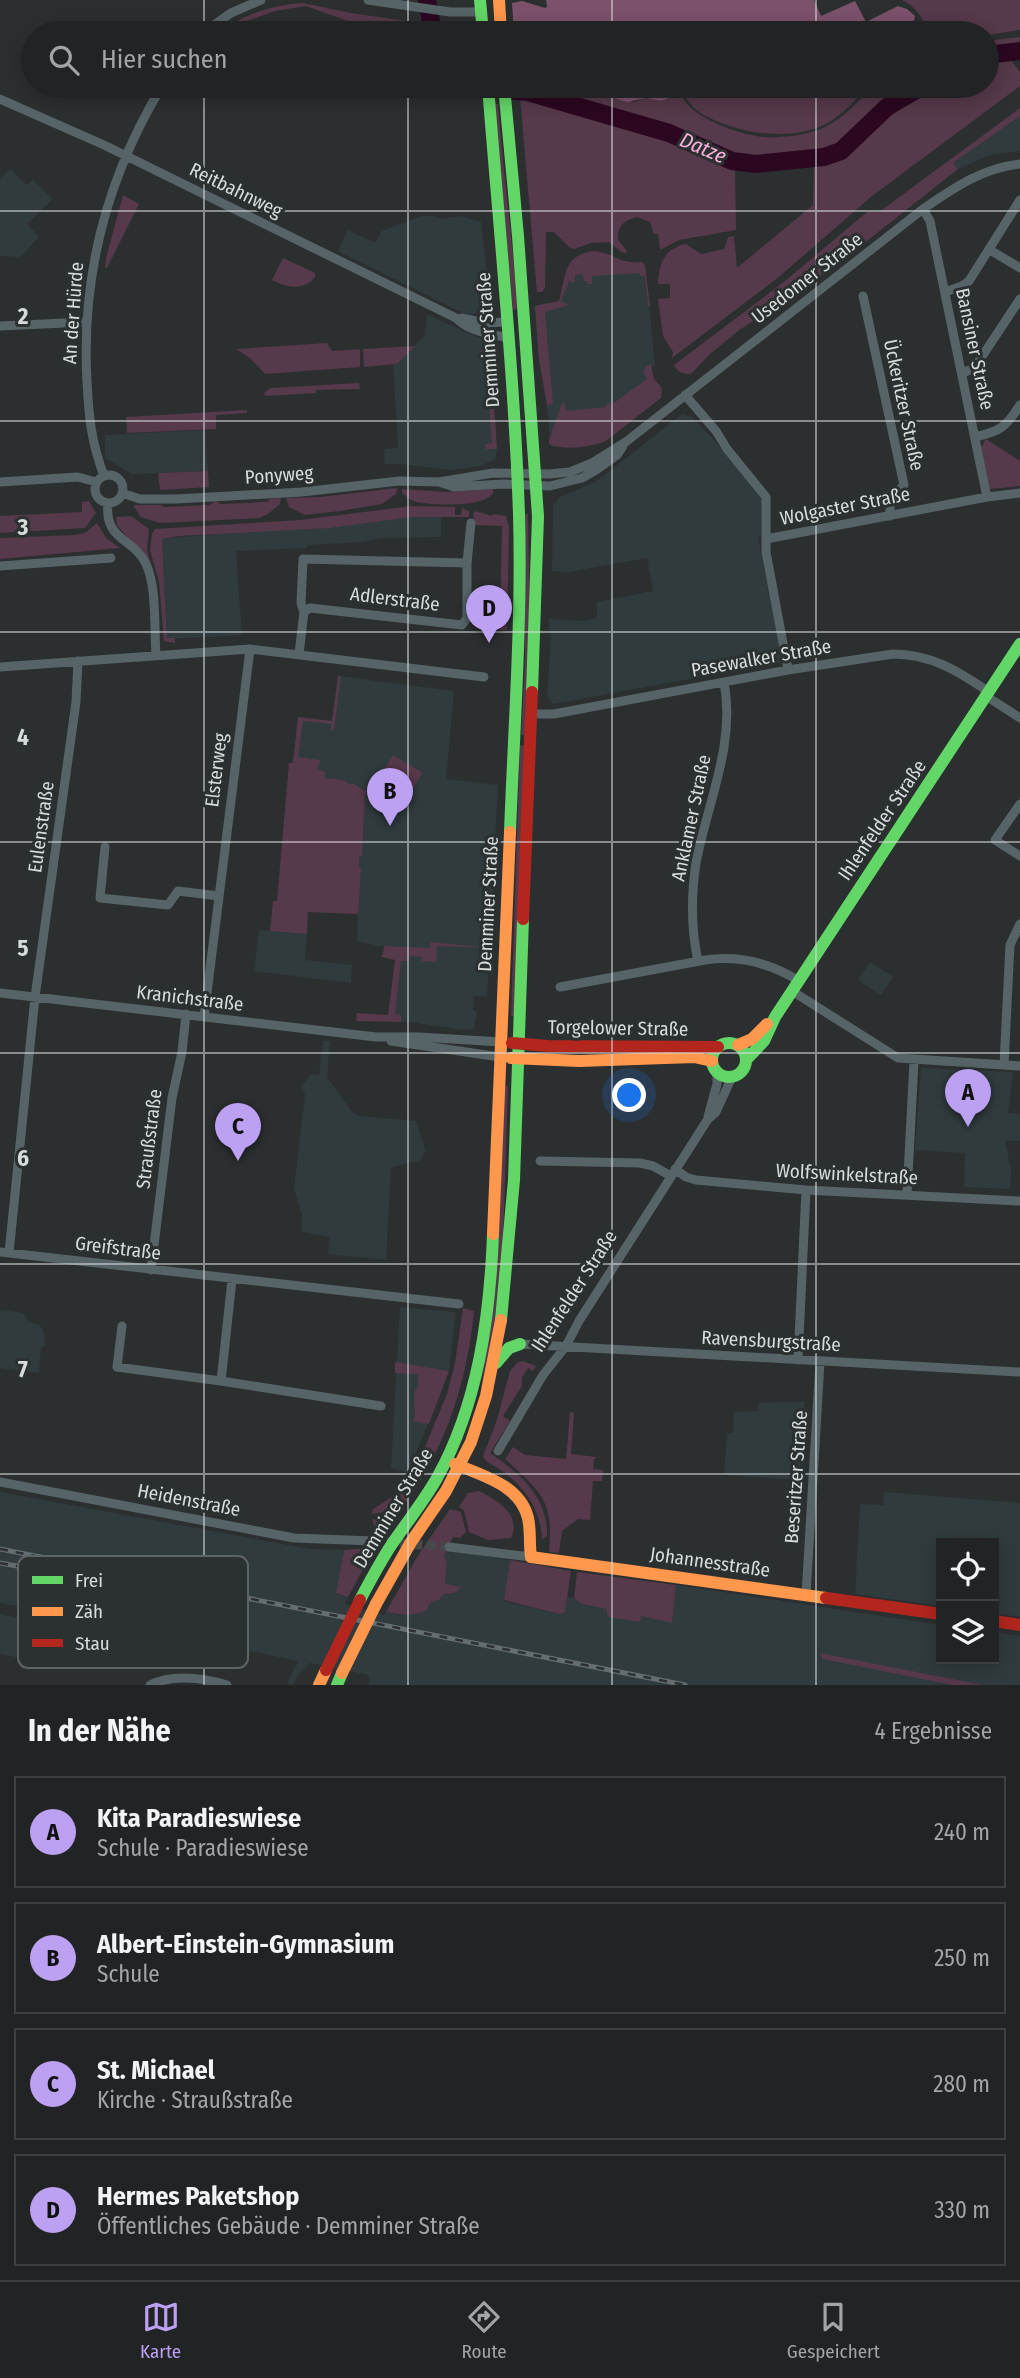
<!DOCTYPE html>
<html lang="de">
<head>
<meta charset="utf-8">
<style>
  :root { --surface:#212324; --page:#292b2c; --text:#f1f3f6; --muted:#a2a4a6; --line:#3e4041; --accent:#bca0f2 }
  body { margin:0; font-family:"Fira Sans Condensed",sans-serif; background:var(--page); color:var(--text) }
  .controls { position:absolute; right:21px; bottom:21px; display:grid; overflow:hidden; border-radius:0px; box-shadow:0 4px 18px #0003 }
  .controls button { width:63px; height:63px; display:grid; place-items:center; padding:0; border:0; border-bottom:2px solid var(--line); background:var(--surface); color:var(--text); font:35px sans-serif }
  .you { position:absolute; left:630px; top:1096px; width:24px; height:24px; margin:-18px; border:5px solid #fff; border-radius:50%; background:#1a73e8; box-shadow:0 0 0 10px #1a73e833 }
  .badge { display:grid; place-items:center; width:46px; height:46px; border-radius:50%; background:var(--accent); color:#111; font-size:23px; font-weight:700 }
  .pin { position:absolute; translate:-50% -58px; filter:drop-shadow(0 2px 4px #0008) }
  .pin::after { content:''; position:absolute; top:37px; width:24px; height:21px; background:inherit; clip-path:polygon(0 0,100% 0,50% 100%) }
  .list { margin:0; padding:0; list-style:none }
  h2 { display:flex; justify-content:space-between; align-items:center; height:91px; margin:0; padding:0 28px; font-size:30px }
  h2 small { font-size:23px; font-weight:400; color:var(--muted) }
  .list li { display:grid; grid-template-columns:46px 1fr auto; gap:21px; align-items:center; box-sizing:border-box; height:112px; margin:0 14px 14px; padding:0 14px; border:2px solid var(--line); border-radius:0px }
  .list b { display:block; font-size:26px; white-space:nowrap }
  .list p { margin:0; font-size:23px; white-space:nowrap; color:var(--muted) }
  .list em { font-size:23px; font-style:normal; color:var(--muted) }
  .icon { flex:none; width:38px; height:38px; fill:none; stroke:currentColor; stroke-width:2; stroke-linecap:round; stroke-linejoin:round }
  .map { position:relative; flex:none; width:1020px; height:1685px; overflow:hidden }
  .search { position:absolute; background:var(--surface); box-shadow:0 4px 18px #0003; left:21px; right:21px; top:21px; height:77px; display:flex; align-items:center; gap:18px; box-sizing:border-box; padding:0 24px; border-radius:38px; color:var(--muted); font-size:26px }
  .sheet { height:595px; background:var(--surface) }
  nav { display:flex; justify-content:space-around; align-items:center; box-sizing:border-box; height:98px; border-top:2px solid var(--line); background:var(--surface); font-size:19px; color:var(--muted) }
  nav a { display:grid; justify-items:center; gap:4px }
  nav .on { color:var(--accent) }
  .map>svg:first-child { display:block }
</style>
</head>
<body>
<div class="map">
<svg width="1020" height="1685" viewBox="0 0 1020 1685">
  <rect width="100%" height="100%" fill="#2c2f30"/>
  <path fill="#303b3e" d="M1020 116V151L992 154 958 169 953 163Z
    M11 169 26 185 33 180 53 199 27 224 39 237 20 257 0 256V178Z
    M421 216H434L440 219 460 216 481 222 490 298 485 310 470 315 463 313 338 251 348 230 375 243 382 231Z
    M645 265 655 366H651L653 376 553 447 551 446 544 380 539 360 535 306 559 301 568 269Z
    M427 314 490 343 497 452 495 459 481 466 452 470 400 464H383L385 462 384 449 398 448 393 365 397 364 425 335Z
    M682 414 692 417 713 439 763 499 761 535 758 537 782 662 553 704 547 696 551 639 548 619 583 621 597 618V602L653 591 647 558 568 572 552 571 553 505 560 497 597 481Z
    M205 430 208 471 132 474 105 458V435Z
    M441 516V537L382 538 363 542 307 545V548L236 551 242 635 167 639 162 539 411 517Z
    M338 676 454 691 446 779 498 785 487 997 474 996 473 1009 477 1012 474 1029 464 1030 410 1022H393L401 947 378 946 357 941 358 914 307 912 289 763H293L298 717 332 721Z
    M259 930 307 934 305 960 352 965 351 983 254 971Z
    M870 962 893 977 881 995 858 980Z
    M323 1041H330L327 1077 353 1113 359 1116 416 1121 426 1152 423 1153 422 1160 391 1167 386 1260 328 1254 330 1237 302 1232V1215L294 1188 305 1095 301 1087 311 1074 319 1075Z
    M921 1068 1013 1072 1008 1113 1020 1114V1141H1005L1011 1170 1010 1189 964 1187 965 1153 915 1150Z
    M400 1307 456 1312 449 1371 408 1473 391 1468Z
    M0 1310 23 1313 28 1321 40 1326 44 1331 45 1346 41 1347 39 1373 0 1368Z
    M778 1402H805L800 1454 801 1480 724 1475 727 1433H733L734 1412 758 1411 759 1403Z
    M0 1492 310 1549 344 1550 336 1593 348 1597 345 1604 384 1615 386 1612 400 1615 433 1600H439L444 1594 454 1593 457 1590 445 1584 447 1563 444 1556 446 1552 472 1554 510 1560 504 1601 560 1614 565 1612 567 1597 574 1598 582 1604 607 1609 640 1622 641 1616 672 1622 676 1585 941 1625V1659H994V1632L1020 1636V1685H369V1675L310 1663 297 1677 293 1685H291L287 1683 298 1661 122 1624 0 1603Z
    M884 1492 1020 1503V1617L994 1613V1543H941V1606L855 1594 860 1504 883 1505Z
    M0 1614 70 1629 75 1634 77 1645 71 1664 62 1666 0 1654Z"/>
  <path fill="#56394a" d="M902 0H1020V30L987 35 931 33C922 20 918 7 902 0Z
    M303 3 351 13 441 26 459 33H400L393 30 345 20 306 6 275 11 247 21 225 33H218C243 14 273 5 303 3Z
    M1020 37V51H1011L1009 58 1020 72V86L872 196 780 276 672 358 673 352 663 336 658 299 670 298V284H658C659 264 664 248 686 244L701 254 724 249 728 237 734 236 737 268 813 205 814 166 735 170 736 230 679 240 662 249H660L658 234H654L650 222 637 217C624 220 617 226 618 240L627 251 626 253 621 252 609 242 591 243 574 249 569 247 554 232H546L545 288 542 292H537L519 86H593L634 102 646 98 661 101 671 91 669 86H869C855 99 841 117 824 125 788 142 735 133 702 114 692 108 687 98 680 90 683 116 742 136 765 137 783 138 807 135 823 128 842 120 859 101 872 86H987V41Z
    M494 103 498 104C503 172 513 240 517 308L513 311Z
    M1020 108V116L953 163 958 169 834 267 738 331 710 354 691 374C682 374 678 372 674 365L785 281 867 212H879Z
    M123 195 139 204 107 268H105L106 258Z
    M595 251C616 254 618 264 642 262L645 265 650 306H648L645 276H640L639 273 592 276V284H587V281H584L582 274 575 275V283L569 281 561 302 568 304 567 306 545 312 553 404 547 405 539 360 535 306 559 301C567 274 562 255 595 251Z
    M283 258 315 273V277C303 291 287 288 272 280Z
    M327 343 332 351 360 349V367L265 374 250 358 236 349Z
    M490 343 497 449H486L485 444 492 443 485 353 480 352Z
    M415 346 397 364 364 367 363 349Z
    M648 365H651L654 379 662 388 661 398 606 441C591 447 564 451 549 444V440L562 403H565L566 411 606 407 608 402 611 405 647 379 643 371Z
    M359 383 360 389 316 390V393L265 396 264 393 270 388Z
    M247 410V413L216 415V429L127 433 126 417Z
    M986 439 1020 461V486L990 489 981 448Z
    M208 471 209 487 160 490 158 473Z
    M397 488 396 494 382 504 340 511 305 515 289 507 286 498 320 497Z
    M402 489 447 492 493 489V493C484 508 432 505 416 502 411 501 406 496 402 493Z
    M281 498 280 504 268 514 259 518 160 523 141 517 134 507 135 505H161L164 507 209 505 216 501 221 504 267 502 270 499Z
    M89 501 96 513 85 528 0 533V516L82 512V502Z
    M412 506 455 507V515H461L462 508 469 511V517H411L330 528 179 536 162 539 167 638H175V643L164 641 159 582 150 550 152 534 155 529 300 520Z
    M476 511 492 516 493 514 506 516 509 527 507 630H500L502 526 474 525 473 513Z
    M524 514H528L530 624 526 735H521L525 660Z
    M131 516 149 529 147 550 151 565 117 525 116 517Z
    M97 523 106 538 120 548 0 559V538L74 535 85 533Z
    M338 676H341L334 730 331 731V724L303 721 298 757 320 760 318 770 325 772V778L343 780 351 785 352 783 367 792 365 793 362 856H359V868H361L358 914 308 912 307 934 270 931 273 901H277L289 763H293L298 717 332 721Z
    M520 745 525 746 515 1016H511Z
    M393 755 423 773 413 788 384 770Z
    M431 942 491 948 437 946 436 962 422 961V957L409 956 408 961H401L395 1014 401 1016V1022L356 1021 357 1013 388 1015 395 960 381 957 383 954 384 946 430 948Z
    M504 1086H508L502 1274 499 1306 483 1389H481L496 1287Z
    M463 1308 474 1311C467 1385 443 1456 397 1515L392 1511 371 1514 373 1509 400 1492 413 1476 447 1394 455 1363Z
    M523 1361 536 1366 533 1371 528 1368 522 1378V1386L503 1416 510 1421 490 1453C520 1474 548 1496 547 1536L542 1540C541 1511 526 1488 502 1471 494 1465 486 1463 483 1456L496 1423 510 1371 518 1362Z
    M395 1362 449 1371 429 1424 412 1421 415 1419 414 1393 418 1385V1374L395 1373Z
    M570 1412 574 1413 571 1454 597 1457 594 1459 593 1469 603 1470 602 1481H593L590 1520 578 1519 562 1531 559 1553 549 1552C554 1500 541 1492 505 1459L513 1447 525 1455 566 1459Z
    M479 1491C497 1500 522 1515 511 1538L488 1540 469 1532 464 1510 459 1507 468 1493Z
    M450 1509 461 1512 466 1532 460 1538 453 1537 444 1556 447 1563 445 1584 462 1587 454 1593 444 1594 439 1600C431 1601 429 1604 426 1611 412 1616 401 1615 386 1612L419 1554Z
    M390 1517 393 1519 371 1555 348 1597 336 1593 344 1550 369 1548 379 1532 374 1525 372 1519Z
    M510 1560 571 1571 565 1612 560 1614 504 1600Z
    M577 1572 676 1585 672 1623 641 1616 640 1622 609 1617 607 1615V1609L582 1604 574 1598Z
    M820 1653 983 1685H952L823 1659Z"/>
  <path fill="#7c526b" d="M546 0H814L821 16 855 1 866 22 898 6 907 9 915 16 911 30 902 33H514L512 3 522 1 545 8 547 7Z
    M593 86H669L671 97 661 101 646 98 627 102 600 94Z"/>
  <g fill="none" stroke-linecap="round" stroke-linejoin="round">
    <path stroke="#2b0720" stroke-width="18" d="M427 0 433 33
      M987 55 1020 51
      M465 86 528 92 669 133 732 161 756 164 824 157 841 151 887 107 923 86"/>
    <path stroke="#46494a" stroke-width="9" stroke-dasharray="9 4.5" stroke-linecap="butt" d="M373 1541 449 1547"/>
    <path stroke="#566468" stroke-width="9" d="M368 0 450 12H481
      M203 33 231 13 261 0
      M0 99 104 145 456 318C470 332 488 333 507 338
      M923 209 930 221 987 497
      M990 250 1020 268
      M945 292 962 286 969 281 1020 200
      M863 296 904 485 890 499V516
      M461 318 486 323 506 322
      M0 326 87 322
      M962 373 972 369 977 364 1020 299
      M685 395 716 431 727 449 766 497V552L788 670
      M975 437C1001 431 1006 427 1020 405
      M95 489a14 14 0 1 1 28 0a14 14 0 1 1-28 0Z
      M104 476C91 441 89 418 87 382 81 276 107 177 162 86
      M0 482 78 477 96 482
      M439 482 493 473 549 474 570 472 592 463 627 441 923 209C954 188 982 168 1020 164
      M122 493 140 499H176L302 492 399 481 439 482 454 487 503 484 550 486 582 478 596 470 617 455 623 446
      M108 503C104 541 133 537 146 564 157 587 154 629 156 655
      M766 539 987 497 1020 493
      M0 566 111 558
      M304 612 301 603 303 559 467 563
      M299 654 304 612 310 608 462 625 467 618V563L471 523
      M0 667 250 649 484 677
      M986 696 1020 718
      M532 714H554L788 670 893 654C931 654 958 671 989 692
      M1020 804 995 840 1020 856
      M105 847 100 898 168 905 178 891 219 896
      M698 961C691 929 691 896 696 863 707 804 736 744 724 682
      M560 987 705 960C738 955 770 963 799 981
      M792 991 898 1058 1020 1066
      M0 993 376 1037H419L501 1042
      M204 1017 250 649
      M391 1041 500 1057
      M1004 1065 1010 945 1020 924
      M708 1117 717 1084V1072
      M540 1161 640 1163 653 1166 671 1176
      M675 1169 686 1177 696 1180 806 1190 1020 1201
      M907 1194 914 1061
      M0 1252 459 1304
      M9 1253 35 997 76 702 78 661
      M151 1270 172 1098 182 1052 186 1014
      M122 1326 117 1367 221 1381 232 1280
      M520 1344 1020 1372
      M798 1360 806 1190
      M221 1381 381 1406
      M498 1451 543 1375 566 1346 579 1321 708 1119 716 1112 732 1077
      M0 1482 294 1538 373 1541
      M449 1547 531 1557
      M806 1595 820 1362
      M150 1685C173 1674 203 1678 227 1685"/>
    <path stroke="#63d668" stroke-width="12" d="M480 0 483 33
      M488 86C499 228 514 371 519 514 522 620 514 726 510 832
      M504 86 518 236 538 516 532 692
      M712 1060a17 17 0 1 1 34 0a17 17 0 1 1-34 0Z
      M747 1059 764 1041 775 1017 1020 644
      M501 1320 514 1180 523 919
      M496 1363 509 1348 520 1344
      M360 1600C370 1581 380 1562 392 1544 407 1522 424 1501 437 1478 478 1405 490 1316 493 1234
      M337 1685 342 1673"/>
    <path stroke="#ff974d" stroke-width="12" d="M499 0 501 33
      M738 1045 752 1039 767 1024
      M511 1058 579 1061 694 1057 712 1061
      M493 1234 510 832
      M455 1464C483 1476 520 1485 528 1518 531 1531 529 1544 531 1557L826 1598
      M376 1604 411 1542 446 1491 471 1442 486 1396 501 1320
      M319 1685 326 1670"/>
    <path stroke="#b3261e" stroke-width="12" d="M523 919 532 692
      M512 1043 548 1046 718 1047
      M826 1598 941 1614
      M994 1621 1020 1625"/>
    <defs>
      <path id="rail" d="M0 1549 685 1685
        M0 1563 231 1605"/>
    </defs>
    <use href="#rail" stroke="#646e71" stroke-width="5"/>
    <use href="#rail" stroke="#2b3031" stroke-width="2.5" stroke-dasharray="8" stroke-linecap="butt"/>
    <path stroke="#ff974d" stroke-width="12" d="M342 1673 376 1604"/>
    <path stroke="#b3261e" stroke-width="12" d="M326 1670 360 1600"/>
  </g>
  <path fill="none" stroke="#d8dbdc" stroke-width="2" stroke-opacity="0.55" d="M204 0V33M408 0V33M612 0V33M816 0V33M204 86V1685M408 86V1685M612 86V1685M816 86V1685M0 211H1020M0 421H1020M0 632H1020M0 842H1020M0 1053H1020M0 1264H1020M0 1474H1020"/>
  <g text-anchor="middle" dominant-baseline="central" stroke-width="6" stroke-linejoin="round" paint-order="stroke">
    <g font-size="19" fill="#d8dbdc" stroke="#2b3031">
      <text transform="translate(236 190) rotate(26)">Reitbahnweg</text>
      <text transform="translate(807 278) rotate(-38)">Usedomer Straße</text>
      <text transform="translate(73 313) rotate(-86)">An der Hürde</text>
      <text transform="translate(488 340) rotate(-94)">Demminer Straße</text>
      <text transform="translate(975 349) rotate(78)">Bansiner Straße</text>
      <text transform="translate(904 405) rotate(78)">Ückeritzer Straße</text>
      <text transform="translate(279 475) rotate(-4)">Ponyweg</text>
      <text transform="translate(845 506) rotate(-11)">Wolgaster Straße</text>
      <text transform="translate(395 599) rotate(7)">Adlerstraße</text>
      <text transform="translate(761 658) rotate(-10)">Pasewalker Straße</text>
      <text transform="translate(216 770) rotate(-83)">Elsterweg</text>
      <text transform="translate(691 818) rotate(-78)">Anklamer Straße</text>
      <text transform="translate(882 820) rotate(-56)">Ihlenfelder Straße</text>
      <text transform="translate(41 827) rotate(-82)">Eulenstraße</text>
      <text transform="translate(488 904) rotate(-87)">Demminer Straße</text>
      <text transform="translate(190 998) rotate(7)">Kranichstraße</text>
      <text transform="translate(618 1028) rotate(1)">Torgelower Straße</text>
      <text transform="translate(149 1139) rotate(-83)">Straußstraße</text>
      <text transform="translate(847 1174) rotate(3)">Wolfswinkelstraße</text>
      <text transform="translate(118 1248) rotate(7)">Greifstraße</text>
      <text transform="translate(574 1291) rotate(-57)">Ihlenfelder Straße</text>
      <text transform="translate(771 1341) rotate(3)">Ravensburgstraße</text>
      <text transform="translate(796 1477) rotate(-86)">Beseritzer Straße</text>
      <text transform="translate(189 1500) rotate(11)">Heidenstraße</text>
      <text transform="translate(393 1508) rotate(-59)">Demminer Straße</text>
      <text transform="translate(710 1562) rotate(8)">Johannesstraße</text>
    </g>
    <g font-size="21" font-style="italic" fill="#fbafdb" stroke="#2b3031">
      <text transform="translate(703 148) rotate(23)">Datze</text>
    </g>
  </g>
  <rect x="18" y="1556" width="230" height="112" rx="10" fill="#2b3031" stroke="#5f6364" stroke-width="2"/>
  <rect x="32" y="1576" width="31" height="8" fill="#63d668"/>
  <rect x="32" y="1607" width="31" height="9" fill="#ff974d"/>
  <rect x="32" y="1639" width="31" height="8" fill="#b3261e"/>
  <g font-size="19" fill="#d8dbdc">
    <text x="75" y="1587">Frei</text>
    <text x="75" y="1618">Zäh</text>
    <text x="75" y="1650">Stau</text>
  </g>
  <g font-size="23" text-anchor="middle" font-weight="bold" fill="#d8dbdc" stroke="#2b3031" stroke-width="6" stroke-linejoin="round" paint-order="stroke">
    <text x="23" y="324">2</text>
    <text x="23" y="535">3</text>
    <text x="23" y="745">4</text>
    <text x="23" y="956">5</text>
    <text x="23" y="1166">6</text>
    <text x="23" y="1377">7</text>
  </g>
</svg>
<div class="controls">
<button><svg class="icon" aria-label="locate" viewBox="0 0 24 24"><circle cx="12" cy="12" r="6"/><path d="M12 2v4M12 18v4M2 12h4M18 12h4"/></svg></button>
<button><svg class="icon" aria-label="layers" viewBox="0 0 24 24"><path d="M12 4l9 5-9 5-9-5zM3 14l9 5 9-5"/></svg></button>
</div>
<div class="you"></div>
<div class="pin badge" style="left:968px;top:1127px">A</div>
<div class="pin badge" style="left:390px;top:826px">B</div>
<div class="pin badge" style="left:238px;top:1161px">C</div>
<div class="pin badge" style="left:489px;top:643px">D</div>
<div class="search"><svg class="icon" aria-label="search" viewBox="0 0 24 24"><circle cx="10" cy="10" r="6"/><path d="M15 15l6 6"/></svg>Hier suchen</div>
</div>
<section class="sheet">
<h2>In der Nähe<small>4 Ergebnisse</small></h2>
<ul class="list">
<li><span class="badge">A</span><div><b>Kita Paradieswiese</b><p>Schule · Paradieswiese</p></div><em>240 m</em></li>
<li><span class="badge">B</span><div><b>Albert-Einstein-Gymnasium</b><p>Schule</p></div><em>250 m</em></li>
<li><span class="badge">C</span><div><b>St. Michael</b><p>Kirche · Straußstraße</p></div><em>280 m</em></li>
<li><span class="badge">D</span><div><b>Hermes Paketshop</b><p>Öffentliches Gebäude · Demminer Straße</p></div><em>330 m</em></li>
</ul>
</section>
<nav>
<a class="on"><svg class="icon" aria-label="map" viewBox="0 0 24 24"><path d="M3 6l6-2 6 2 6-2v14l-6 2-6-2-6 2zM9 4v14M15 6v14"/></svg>Karte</a>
<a><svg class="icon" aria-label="directions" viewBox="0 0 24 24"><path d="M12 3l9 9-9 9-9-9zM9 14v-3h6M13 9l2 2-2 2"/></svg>Route</a>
<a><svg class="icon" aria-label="saved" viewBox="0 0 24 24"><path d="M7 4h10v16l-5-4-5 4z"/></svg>Gespeichert</a>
</nav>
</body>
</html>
